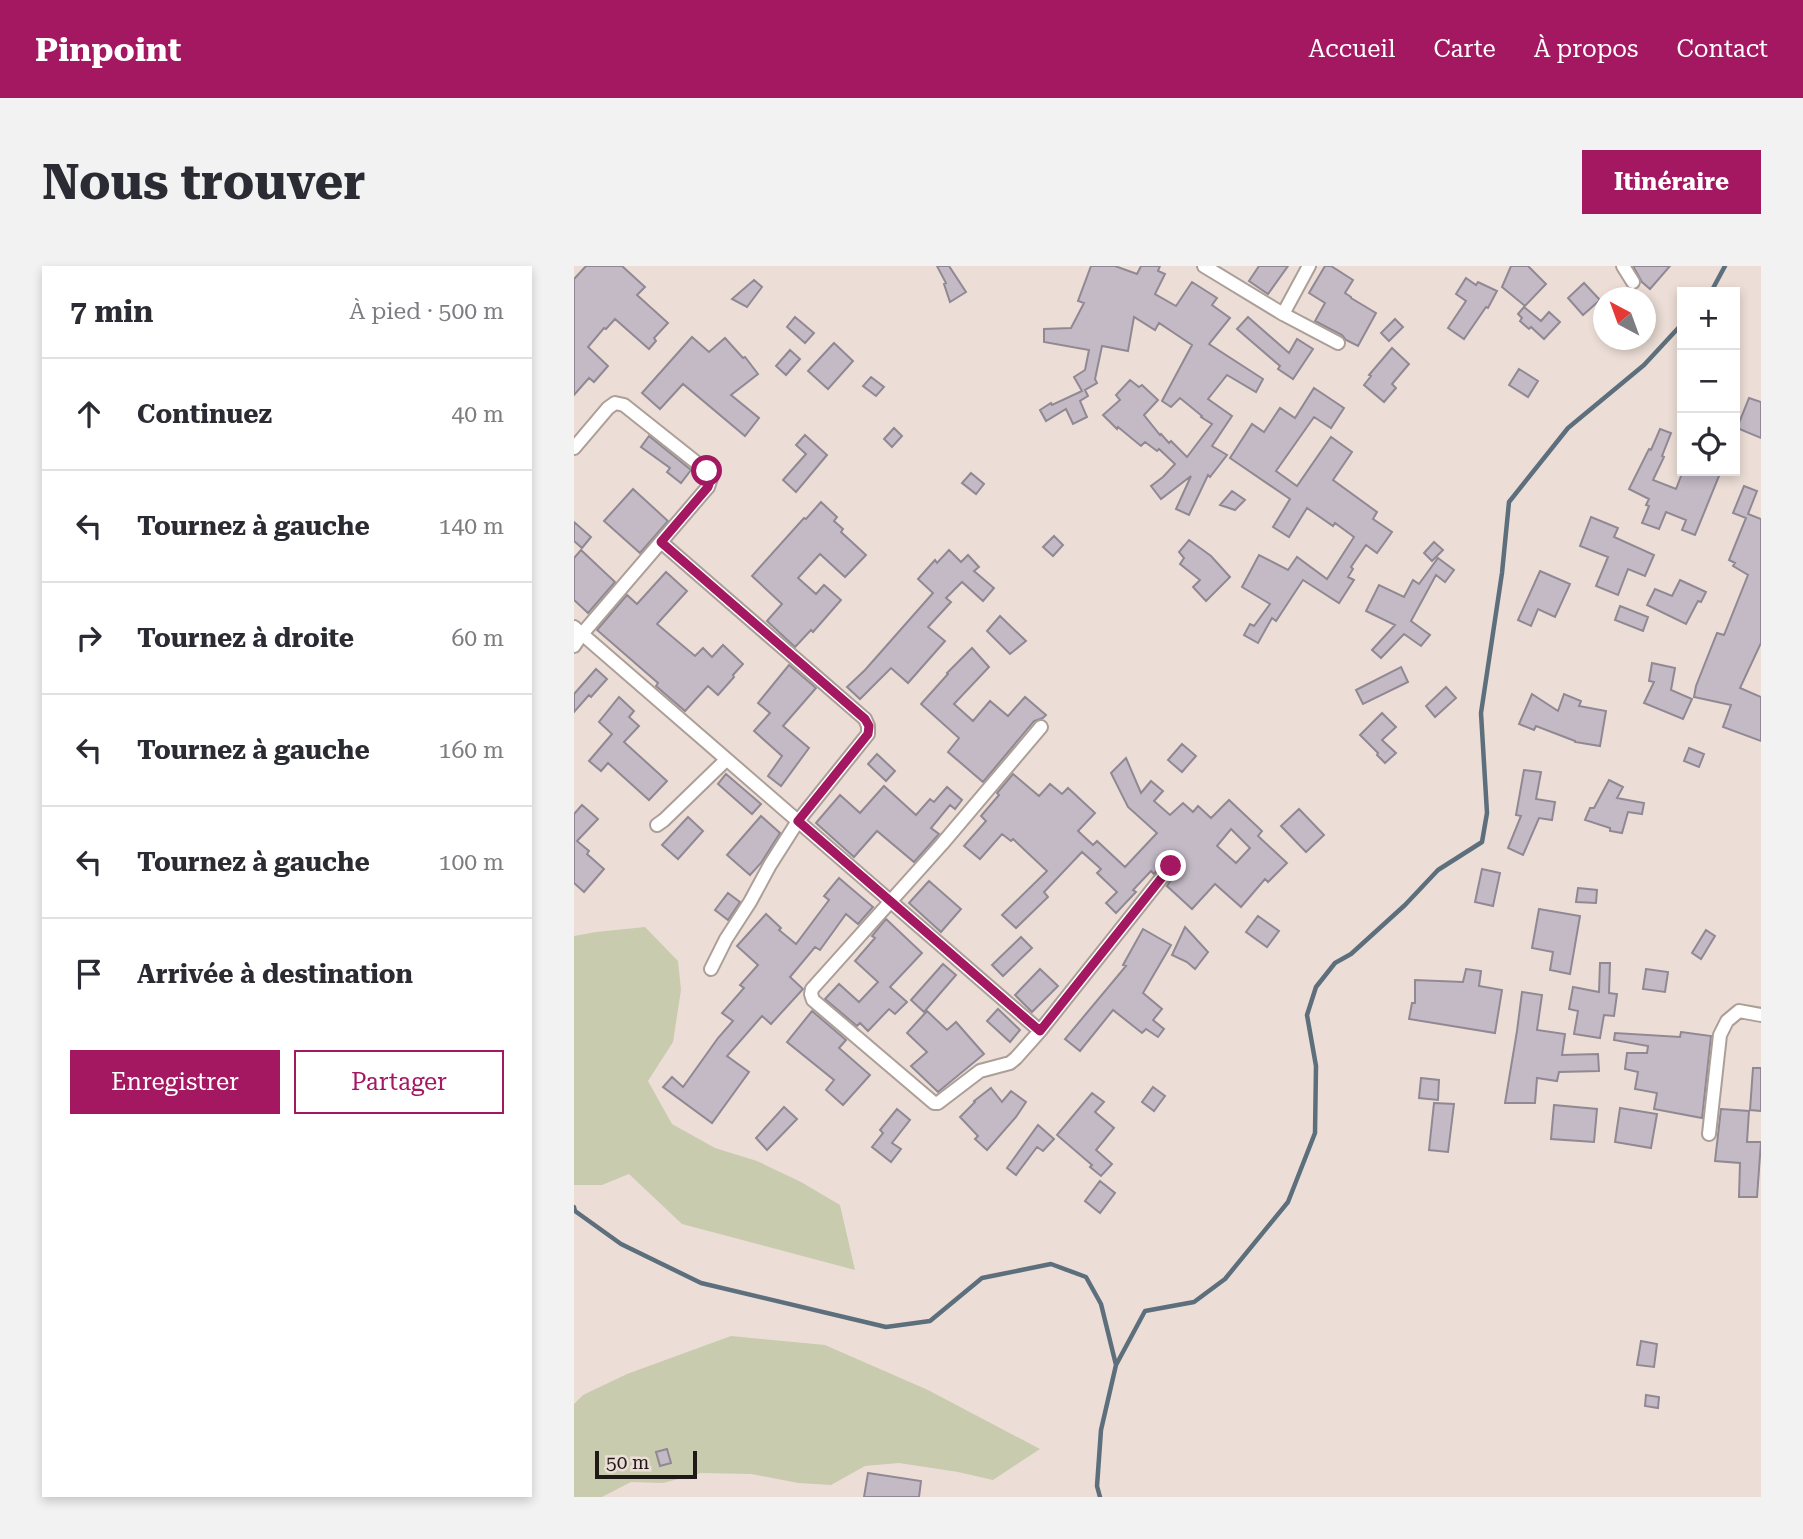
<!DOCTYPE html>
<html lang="fr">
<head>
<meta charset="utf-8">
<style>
  :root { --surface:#fff; --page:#f2f2f3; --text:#2b2b33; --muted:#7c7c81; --line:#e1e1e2; --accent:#a31861 }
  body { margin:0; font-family:"Roboto Serif",serif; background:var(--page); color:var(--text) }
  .controls { position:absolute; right:21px; top:21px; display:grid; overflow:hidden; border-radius:0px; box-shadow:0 4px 10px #0003 }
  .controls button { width:63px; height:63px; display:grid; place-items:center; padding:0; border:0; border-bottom:2px solid var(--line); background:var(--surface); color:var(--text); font:35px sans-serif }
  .compass { position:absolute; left:1019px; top:21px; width:63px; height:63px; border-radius:50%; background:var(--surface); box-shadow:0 4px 10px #0003; rotate:319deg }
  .scale { position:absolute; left:21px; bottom:18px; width:102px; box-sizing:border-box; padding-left:7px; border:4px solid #1f1a17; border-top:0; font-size:19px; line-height:24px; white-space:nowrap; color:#1f1a17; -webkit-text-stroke:5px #ecded6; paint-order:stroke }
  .stop { position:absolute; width:21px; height:21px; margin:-16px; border:5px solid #a31861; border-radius:50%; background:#fff }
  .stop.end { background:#a31861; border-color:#fff; box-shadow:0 2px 7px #0008 }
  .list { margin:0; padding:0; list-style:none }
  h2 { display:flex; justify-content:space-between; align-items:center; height:91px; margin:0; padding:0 28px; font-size:30px }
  h2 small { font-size:23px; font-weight:400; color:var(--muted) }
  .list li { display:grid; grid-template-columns:46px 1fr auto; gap:21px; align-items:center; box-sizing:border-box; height:112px; padding:0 28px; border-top:2px solid var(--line) }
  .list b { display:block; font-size:26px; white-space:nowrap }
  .list em { font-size:23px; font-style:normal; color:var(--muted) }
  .actions { display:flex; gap:14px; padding:21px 28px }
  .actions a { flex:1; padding:16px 0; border:2px solid var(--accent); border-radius:0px; text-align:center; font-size:24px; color:var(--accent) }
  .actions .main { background:var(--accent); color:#fff }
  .icon { flex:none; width:38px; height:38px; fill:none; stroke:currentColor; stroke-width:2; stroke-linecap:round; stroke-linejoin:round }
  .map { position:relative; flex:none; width:1187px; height:1231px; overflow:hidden; border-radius:0px }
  header { display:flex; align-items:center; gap:42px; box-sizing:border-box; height:98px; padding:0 35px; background:var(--accent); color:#fff }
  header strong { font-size:33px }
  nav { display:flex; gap:38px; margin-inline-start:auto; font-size:24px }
  .intro { display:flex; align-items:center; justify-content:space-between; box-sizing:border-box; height:168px; padding:0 42px }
  h1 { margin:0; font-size:49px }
  .button { padding:18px 32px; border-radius:0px; background:var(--accent); color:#fff; font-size:24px; font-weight:700 }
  main { display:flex; gap:42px; padding:0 42px }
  aside { flex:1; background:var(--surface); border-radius:0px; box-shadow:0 4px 10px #0003 }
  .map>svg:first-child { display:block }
</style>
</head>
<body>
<header>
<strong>Pinpoint</strong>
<nav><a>Accueil</a><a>Carte</a><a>À propos</a><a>Contact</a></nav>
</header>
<div class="intro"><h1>Nous trouver</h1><a class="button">Itinéraire</a></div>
<main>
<aside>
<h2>7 min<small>À pied · 500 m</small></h2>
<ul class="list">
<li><svg class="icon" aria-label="ahead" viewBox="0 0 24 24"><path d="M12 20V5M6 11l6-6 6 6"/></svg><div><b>Continuez</b></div><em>40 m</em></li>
<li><svg class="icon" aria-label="left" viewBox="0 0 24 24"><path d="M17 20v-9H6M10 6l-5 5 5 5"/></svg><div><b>Tournez à gauche</b></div><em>140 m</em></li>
<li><svg class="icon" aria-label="right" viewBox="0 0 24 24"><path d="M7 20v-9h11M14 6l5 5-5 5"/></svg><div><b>Tournez à droite</b></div><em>60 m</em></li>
<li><svg class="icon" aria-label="left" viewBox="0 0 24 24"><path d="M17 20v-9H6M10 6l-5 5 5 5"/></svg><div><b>Tournez à gauche</b></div><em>160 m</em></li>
<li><svg class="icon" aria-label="left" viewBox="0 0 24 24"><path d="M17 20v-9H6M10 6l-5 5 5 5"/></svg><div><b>Tournez à gauche</b></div><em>100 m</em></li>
<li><svg class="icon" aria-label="arrive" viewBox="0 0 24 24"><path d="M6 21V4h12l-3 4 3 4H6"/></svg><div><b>Arrivée à destination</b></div></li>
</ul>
<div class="actions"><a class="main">Enregistrer</a><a>Partager</a></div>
</aside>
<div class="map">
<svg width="1187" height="1231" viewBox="0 0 1187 1231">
  <rect width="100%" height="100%" fill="#ecded6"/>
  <path fill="#c8cbae" d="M71 661 104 695 107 724 99 776 74 815 98 858 141 882 183 895 227 916 266 939 281 1004 108 958 55 908 28 919H0V670L22 666Z
    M157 1070 251 1079 354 1124 466 1183 419 1214 384 1206 325 1197 291 1200 257 1219 224 1217 177 1208 127 1207 89 1217 57 1216 28 1231H0V1138L9 1129 53 1108Z"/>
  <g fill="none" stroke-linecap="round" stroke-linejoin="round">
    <path stroke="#5d6f7c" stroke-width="4.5" d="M1137 26 1151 0
      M0 941 1 945 47 978 127 1017 312 1061 356 1055 408 1012 477 998 512 1011 527 1038 542 1099
      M526 1231 523 1220 527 1164 542 1099 571 1045 620 1036 651 1013 714 936 741 867 742 800 733 749 742 721 761 697 777 688 831 639 864 604 908 576 913 547 907 447 928 307 935 236 994 162 1070 99 1108 58"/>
  </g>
  <path fill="#c3bac6" stroke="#908893" stroke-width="2" fill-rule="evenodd" d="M12 0H48L71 21 63 29 94 57 80 72 82 75 75 83 41 53 32 63 30 62 14 81 34 100 20 116 15 112 0 129V13Z
    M363 0H375L392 26 376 36 370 18 372 17Z
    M517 0H541L563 8 567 0H586L584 5 591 8 581 28 602 40 618 16 643 32 638 39 656 52 635 78 689 113 682 126 653 109 634 133 658 150 638 180 653 189 636 211 634 209 615 249 602 243 617 210 587 233 577 220 589 211 601 198 585 183 583 185 571 176 567 180 544 161 543 163 529 149 546 134 542 129 556 114 565 121 568 119 584 134 570 149 586 169 587 168 595 177 597 175 613 191 638 158 627 151 628 150 606 132 597 141 588 135 618 79 585 57 581 64 560 51 554 85 528 80 521 113 523 117 511 124 514 130 506 135 513 151 499 158 492 143 472 155 466 144 477 137 478 139 508 125 500 111 511 104 515 84 470 76V63L497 62 510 37 504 35Z
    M685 0H714L694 28 675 15Z
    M751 0H757L779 14 771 27 777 31V32L802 47 784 80 772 74 768 69 741 55 751 37 735 27Z
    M937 0H954L972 18 951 40 928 21Z
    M1059 0H1096L1076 23 1068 16Z
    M892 12 902 19 904 16 923 25 914 42 912 41 890 73 874 62 892 35 882 28Z
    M180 14 188 21 173 41 158 33Z
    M1010 17 1026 34 1009 49 994 32Z
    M950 41 967 55 975 46 986 56 970 73 957 61 955 63 946 55 948 52 944 48Z
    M221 51 240 67 231 77 213 61Z
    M674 51 715 87 723 73 739 83 719 113 704 103 706 100 663 63Z
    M821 53 829 61 815 75 807 67Z
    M118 71 135 86 151 72 169 92 171 91 184 108 157 129 185 152 171 170 109 118 86 143 68 127Z
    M260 77 279 95 254 123 234 105Z
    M818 82 835 98 818 118 822 122 810 136 790 119 797 110 795 109Z
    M216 84 226 93 212 109 202 100Z
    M945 103 964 115 954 131 935 119Z
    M297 111 310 121 302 130 289 120Z
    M740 122 770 142 757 162 740 151 702 205 723 220 757 171 778 186 759 214 803 246 799 253 818 266 803 287 792 279 777 301 779 303 774 311 780 314 765 337 729 314 702 355 698 352 684 377 670 369 676 358 680 360 696 338 668 321 685 289 714 304 723 291 753 313 780 271 761 257 759 260 733 242 715 271 699 261 716 233 656 192 678 158 690 166 706 142 721 152Z
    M1175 132 1187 136V172L1163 162Z
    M320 162 328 170 318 181 310 173Z
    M1086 163 1097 167 1088 190 1090 191 1079 214 1102 223 1109 205H1147L1121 269 1108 264 1112 254 1092 246 1085 263 1068 257 1075 240 1072 239 1075 233 1055 223 1075 183 1077 184Z
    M231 169 253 189 222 226 209 214 232 188 222 179Z
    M75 170 117 204 107 217 93 206 96 202 67 181Z
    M397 207 410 218 402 228 388 217Z
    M1170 220 1183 225 1174 248 1187 253V377L1166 422 1187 431V475L1149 461 1157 439 1120 431 1122 420 1143 367 1150 369 1174 309 1159 300 1161 297 1155 294 1172 252 1159 247Z
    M59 223 94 255 66 287 30 255Z
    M658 225 671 234 661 244 646 239Z
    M247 236 263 251 260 255 269 263 267 266 292 289 271 311 246 288 224 312 242 328 250 319 267 334 239 366 237 364 221 381 193 355 208 338 178 310 230 252 232 253Z
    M1017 251 1044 262 1040 271 1080 289 1071 310 1054 303 1044 329 1022 320 1034 291 1006 280Z
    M0 256 17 271 8 282 0 275Z
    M480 270 489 279 479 290 469 281Z
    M615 274 637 290 656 311 632 335 619 321 626 314 606 298 610 292 605 286Z
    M860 276 869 284 858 295 850 287Z
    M7 284 41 316 14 347 0 334V292Z
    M375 284 387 296 394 289 405 301 400 305 420 322 409 335 388 316 372 332 377 336 354 361 371 375 334 417 317 402 286 433 273 421 291 404 359 327 344 313 361 294 363 297Z
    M864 292 880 304 871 316 862 309 837 355 856 369 847 380 830 368 807 392 798 384 821 359 792 345 805 319 830 331 839 314 845 318Z
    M966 305 996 318 981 351 964 343 957 360 944 354Z
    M92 306 113 325 83 358 121 390 129 382 138 391 149 379 169 398 159 409 160 411 144 429 134 420 111 445 82 420 84 417 23 364 53 329 63 338Z
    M1106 314 1132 326 1127 336 1124 335 1112 358 1073 339 1081 323 1098 330Z
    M1046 340 1074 351 1069 365 1041 354Z
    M426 350 452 375 436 388 413 365Z
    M398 382 415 401 380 438 399 455 416 435 434 450 451 431 472 449 469 452 460 455 409 516 374 486 385 472 347 438 374 408 373 407Z
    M1078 397 1101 402 1097 424 1118 433 1109 453 1070 437 1080 416 1075 415Z
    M215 399 242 422 209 460 235 482 207 520 194 510 208 490 180 465 196 447 184 437Z
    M827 401 834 416 789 438 782 424Z
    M22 403 33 413 17 431 15 429 0 446V428Z
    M872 421 882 432 861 451 852 440Z
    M958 428 984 445 990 428 1007 435 1005 440 1032 445 1026 480 1001 476V475L962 460 960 464 945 458Z
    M45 431 60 445 55 451 65 460 50 476 93 515 75 534 34 497 27 505 15 495 38 468 25 456Z
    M808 447 822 461 808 474 822 487 811 497 803 489 804 487 786 469Z
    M608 478 622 490 608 506 594 494Z
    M1115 482 1130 488 1125 501 1110 495Z
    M303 488 321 505 312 515 294 498Z
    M552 492 567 527 577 515 589 525 580 535 596 549 609 537 619 546 624 540 637 552 655 534 688 565 684 570 713 597 694 616 691 613 667 641 641 618 618 643 593 620 606 601 602 593 594 592 580 608 577 605 559 624 562 626 542 647 532 637 543 626 523 607 527 603 508 586 470 626 474 631 442 662 428 649 473 605 439 573 437 575 428 568 406 593 390 580 412 555 407 550 425 529 423 527 439 508 465 530 476 518 488 528 494 522 521 547 504 565 519 579 523 575 551 601 583 567 554 541 537 507ZM657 563 676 582 662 597 643 580Z
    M950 504 967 506 962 533 981 536 978 554 965 552 949 589 934 582 947 550 942 549Z
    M152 508 187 538 178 548 144 518Z
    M1035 514 1049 521 1043 532 1070 537 1068 548 1054 546 1048 567 1036 565V562L1011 554 1016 542H1020Z
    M310 520 342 549 356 533 360 536 373 521 388 534 381 543 376 539 357 562 365 568 340 596 303 565 280 591 242 557 266 529 286 547Z
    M8 539 24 553 3 575 15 585 13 588 30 603 10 626 0 617V548Z
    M725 543 750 569 732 586 707 560Z
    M187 550 206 567 187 597 176 609 153 589Z
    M114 551 129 565 104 593 88 579Z
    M908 603 926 607 919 640 901 636Z
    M265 612 299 641 284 658 272 648 246 684 241 681 216 711 229 723 197 758 188 750 153 790 175 806 138 857 89 821 98 811 109 821 144 772 159 755 148 747 170 722 166 719 184 699 163 680 192 648 207 662 205 664 222 678 255 634 250 630Z
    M355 615 387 643 367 666 335 637Z
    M1004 622 1023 624 1022 637 1002 636Z
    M154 627 166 636 154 654 141 644Z
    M965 643 1006 650 996 708 976 704 979 686 958 682Z
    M684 650 705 665 693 681 672 666Z
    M312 653 348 687 316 721 333 736 321 748 315 743 294 765 286 757 283 760 251 733 265 718 285 736 304 716 281 695 301 672 298 670Z
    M611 661 634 686 621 703 613 696 598 689Z
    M569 663 597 679 569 727 588 743 579 754 590 763 584 771 572 763 568 767 539 744 506 785 491 773 552 700 549 699Z
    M1132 664 1141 670 1127 693 1118 687Z
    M447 671 458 682 429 710 418 699Z
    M1026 697H1036L1035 727 1043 728 1040 750 1030 749 1026 772 1000 768 1004 745 995 743 999 721 1025 726Z
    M369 698 382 709 350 746 337 734Z
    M466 703 484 720 458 746 441 729Z
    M892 703 907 705 905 720 928 724 921 767 835 753 838 737H841V714L889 716Z
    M1072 703 1094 706 1091 726 1069 723Z
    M948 726 968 729 963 764 991 768 988 789 1024 788 1025 805 985 806 983 815 963 812 961 837H931L943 765Z
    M424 743 446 764 436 776 413 755Z
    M238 745 272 774 265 782 296 809 269 839 252 824 260 814 213 776Z
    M353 745 373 764 382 756 410 788 364 826 337 800 353 786 333 767Z
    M1107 766 1137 770 1128 852 1080 843 1083 827 1061 823 1064 806 1051 803 1053 787H1073L1074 780 1040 774 1041 767 1106 771Z
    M1179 802H1187V845L1176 844Z
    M847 812 865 814 864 834 845 832Z
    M579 821 591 830 580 845 568 836Z
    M417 822 428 836 437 825 452 836 442 851 413 884 401 873 404 870 386 851 401 836 400 835Z
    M518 827 530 836 521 846 540 862 522 884 538 898 527 910 516 901 518 899 483 869Z
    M860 837 880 838 874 886 855 884Z
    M980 839 1023 843 1020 876 977 873Z
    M210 841 223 853 193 884 182 872Z
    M1046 842 1083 848 1077 882 1041 876Z
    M323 843 336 854 318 877 327 883 317 896 298 881 309 867 306 864Z
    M1147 843 1175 845 1173 876H1187L1183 931H1165L1166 897 1141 895Z
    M464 859 480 873 469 885 463 881 442 909 433 902Z
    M526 915 541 927 526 947 511 935Z
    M1067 1075 1083 1078 1080 1101 1063 1099Z
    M1072 1129 1085 1131 1084 1142 1071 1140Z
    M93 1183 97 1197 86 1200 82 1186Z
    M294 1207 347 1215 345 1231H290Z"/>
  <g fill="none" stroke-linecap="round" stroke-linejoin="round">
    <defs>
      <path id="street" d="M630 0 709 48
        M735 0 709 48 764 77
        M1049 0 1059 16
        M0 182 34 142 41 137 50 139 133 205 137 212 134 221 8 368 0 380
        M87 276 291 453 294 460V468L224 555 196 599 176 636 152 673 137 703
        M0 361 466 765
        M467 461 368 578 238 723 237 728 239 734 360 837H364L406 805 436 797 442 792 466 765 597 600
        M83 559 90 554 152 494
        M1135 868 1146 769 1153 755 1165 745 1187 749"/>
    </defs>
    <use href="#street" stroke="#ac9f97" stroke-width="16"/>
    <use href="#street" stroke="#fff" stroke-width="12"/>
  </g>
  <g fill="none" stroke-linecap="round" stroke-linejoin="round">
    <path stroke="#a31861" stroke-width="9" d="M133 205 137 212 134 221 87 276 291 453 295 460 294 468 224 555 466 765 597 600"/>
  </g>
</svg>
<div class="controls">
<button>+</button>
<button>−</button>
<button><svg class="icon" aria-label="locate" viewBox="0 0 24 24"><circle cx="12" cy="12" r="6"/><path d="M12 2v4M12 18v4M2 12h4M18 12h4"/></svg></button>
</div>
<svg class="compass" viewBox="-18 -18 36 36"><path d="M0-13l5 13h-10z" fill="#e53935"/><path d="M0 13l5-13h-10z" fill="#7c7c81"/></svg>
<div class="scale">50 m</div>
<div class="stop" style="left:133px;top:205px"></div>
<div class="stop end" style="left:597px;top:600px"></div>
</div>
</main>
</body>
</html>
